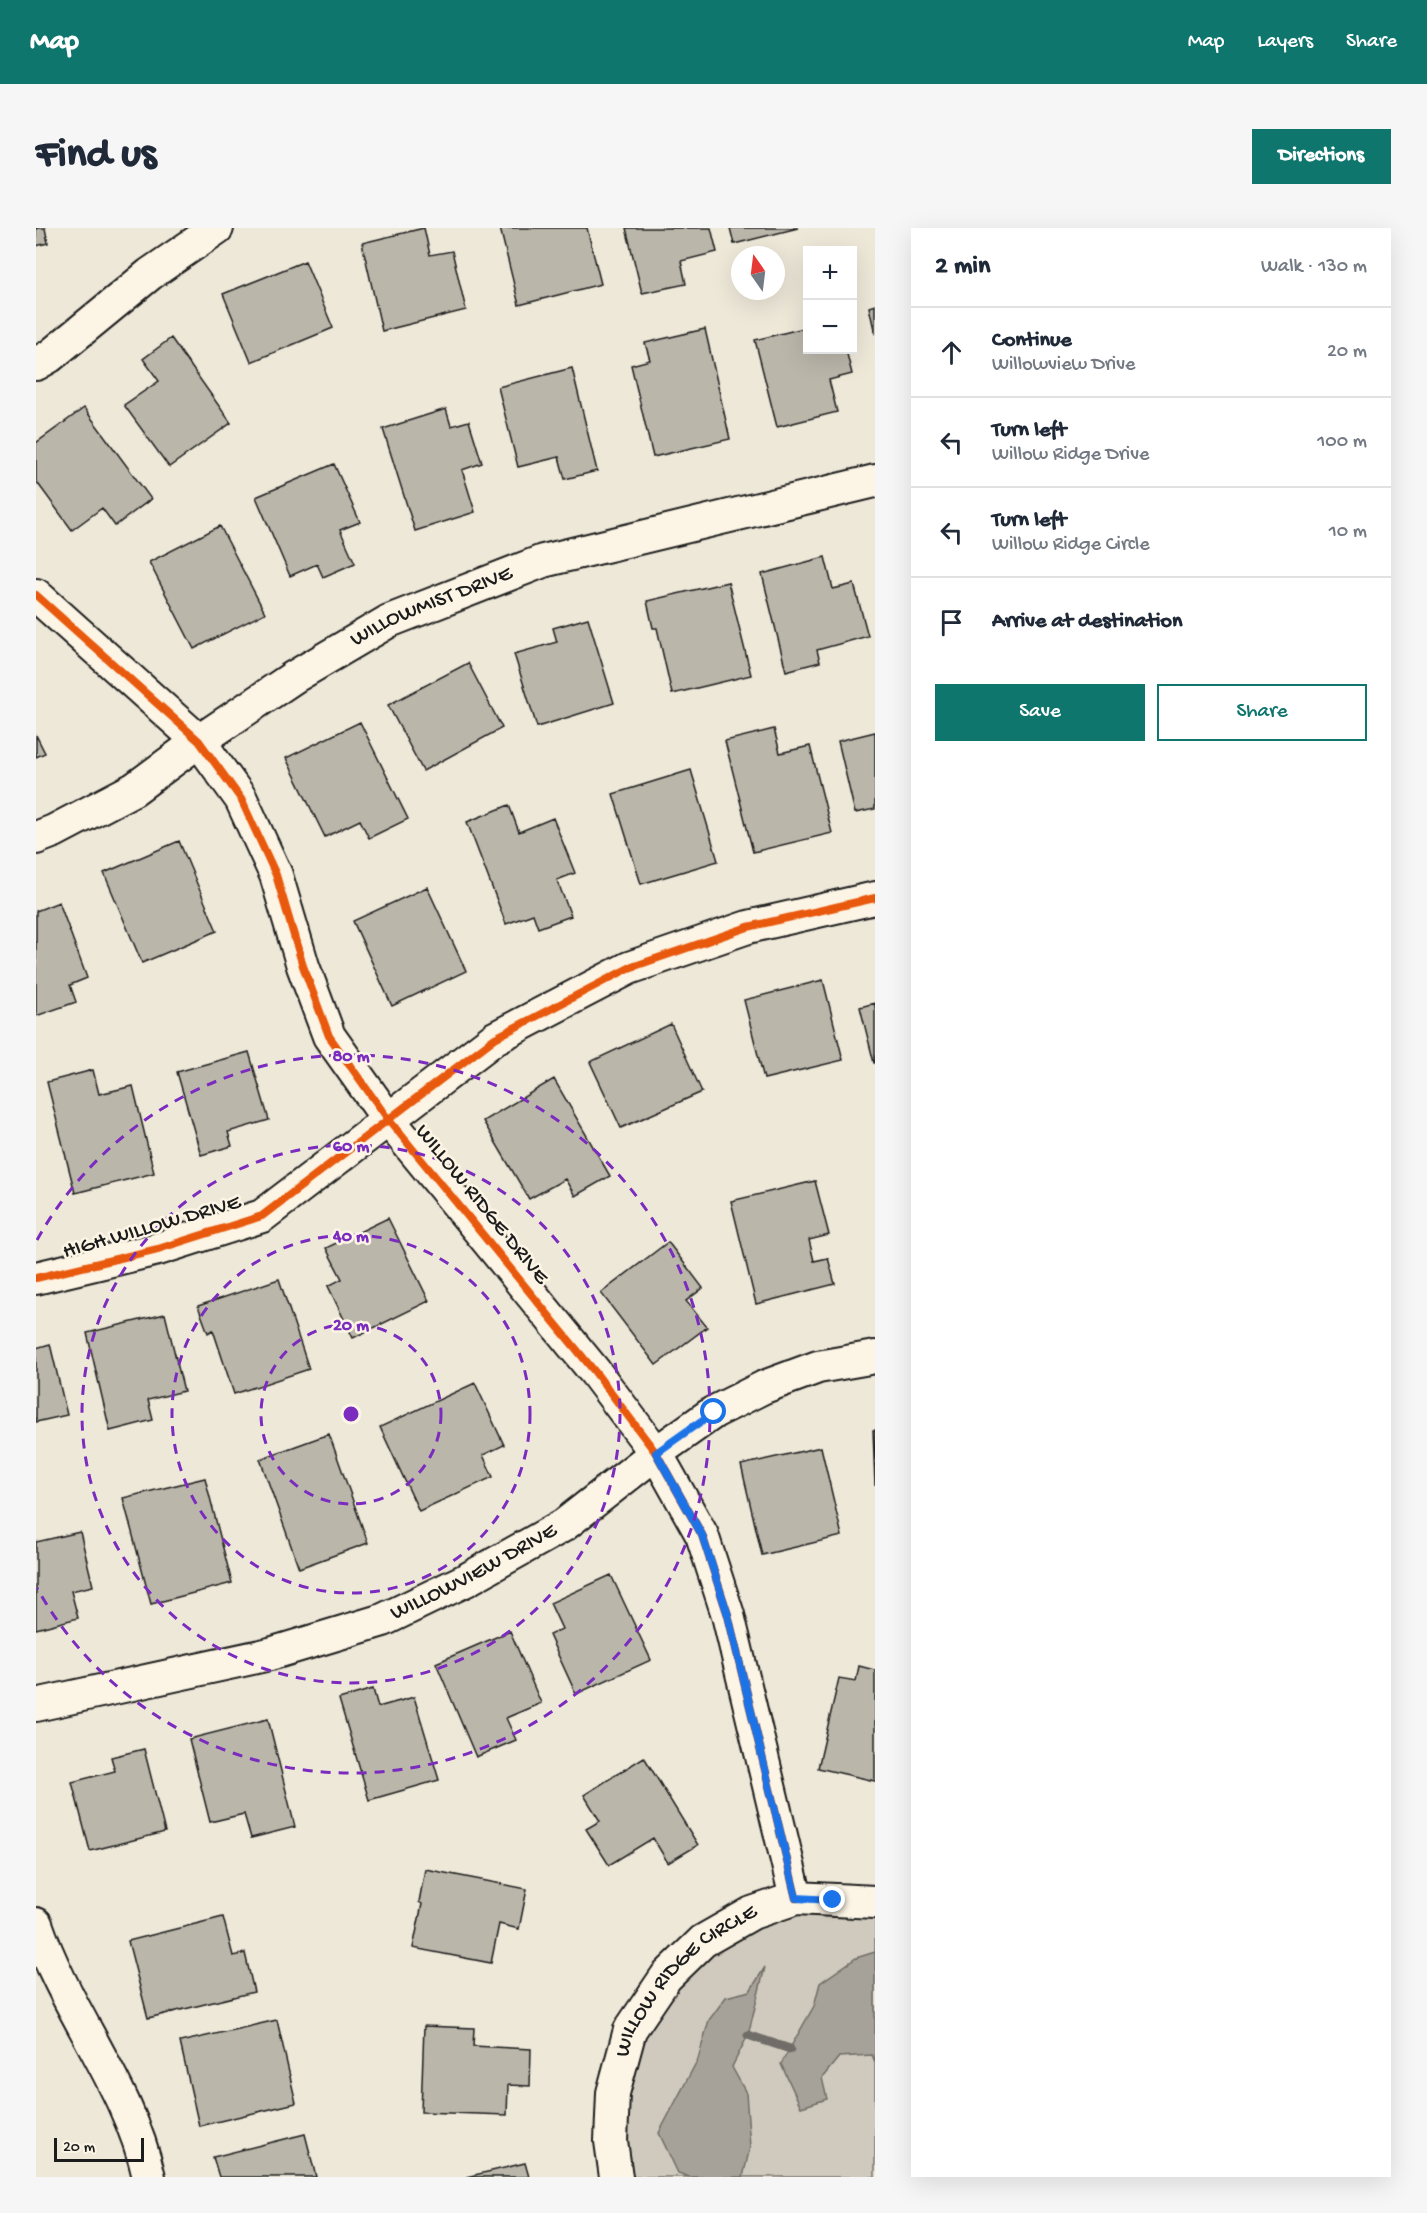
<!DOCTYPE html>
<html lang="en">
<head>
<meta charset="utf-8">
<style>
  :root { --surface:#fff; --page:#f6f6f7; --text:#1f2937; --muted:#747a83; --line:#e0e1e3; --accent:#0f766e }
  body { margin:0; font-family:"Gochi Hand",sans-serif; background:var(--page); color:var(--text) }
  .controls { position:absolute; right:18px; top:18px; display:grid; overflow:hidden; border-radius:0px; box-shadow:0 6px 24px #0002 }
  .controls button { width:54px; height:54px; display:grid; place-items:center; padding:0; border:0; border-bottom:2px solid var(--line); background:var(--surface); color:var(--text); font:30px sans-serif }
  .compass { position:absolute; left:695px; top:18px; width:54px; height:54px; border-radius:50%; background:var(--surface); box-shadow:0 6px 24px #0002; rotate:346deg }
  .scale { position:absolute; left:18px; bottom:15px; width:90px; box-sizing:border-box; padding-left:6px; border:3px solid #1c1c1c; border-top:0; font-size:16px; line-height:21px; white-space:nowrap; color:#1c1c1c; -webkit-text-stroke:4px #fcf5e5; paint-order:stroke }
  .stop { position:absolute; width:18px; height:18px; margin:-14px; border:4px solid #1a73e8; border-radius:50%; background:#fff }
  .stop.end { background:#1a73e8; border-color:#fff; box-shadow:0 2px 6px #0008 }
  .list { margin:0; padding:0; list-style:none }
  h2 { display:flex; justify-content:space-between; align-items:center; height:78px; margin:0; padding:0 24px; font-size:26px }
  h2 small { font-size:20px; font-weight:400; color:var(--muted) }
  .list li { display:grid; grid-template-columns:39px 1fr auto; gap:18px; align-items:center; box-sizing:border-box; height:90px; padding:0 24px; border-top:2px solid var(--line) }
  .list b { display:block; font-size:22px; white-space:nowrap }
  .list p { margin:0; font-size:20px; white-space:nowrap; color:var(--muted) }
  .list em { font-size:20px; font-style:normal; color:var(--muted) }
  .actions { display:flex; gap:12px; padding:18px 24px }
  .actions a { flex:1; padding:14px 0; border:2px solid var(--accent); border-radius:0px; text-align:center; font-size:21px; color:var(--accent) }
  .actions .main { background:var(--accent); color:#fff }
  .icon { flex:none; width:33px; height:33px; fill:none; stroke:currentColor; stroke-width:2; stroke-linecap:round; stroke-linejoin:round }
  .map { position:relative; flex:none; width:839px; height:1949px; overflow:hidden; border-radius:0px }
  header { display:flex; align-items:center; gap:36px; box-sizing:border-box; height:84px; padding:0 30px; background:var(--accent); color:#fff }
  header strong { font-size:28px }
  nav { display:flex; gap:33px; margin-inline-start:auto; font-size:21px }
  .intro { display:flex; align-items:center; justify-content:space-between; box-sizing:border-box; height:144px; padding:0 36px }
  h1 { margin:0; font-size:42px }
  .button { padding:15px 27px; border-radius:0px; background:var(--accent); color:#fff; font-size:21px; font-weight:700 }
  main { display:flex; gap:36px; padding:0 36px }
  aside { flex:1; background:var(--surface); border-radius:0px; box-shadow:0 6px 24px #0002 }
  .map>svg:first-child { display:block }
</style>
</head>
<body>
<header>
<strong>Map</strong>
<nav><a>Map</a><a>Layers</a><a>Share</a></nav>
</header>
<div class="intro"><h1>Find us</h1><a class="button">Directions</a></div>
<main>
<div class="map">
<svg width="839" height="1949" viewBox="0 0 839 1949">
  <rect width="100%" height="100%" fill="#eee8d9"/>
  <filter id="ink" filterUnits="userSpaceOnUse"><feTurbulence type="fractalNoise" baseFrequency=".0167" numOctaves="2"/><feDisplacementMap in="SourceGraphic" scale="12" xChannelSelector="R" yChannelSelector="G"/><feConvolveMatrix kernelMatrix="1 2 1 2 8 2 1 2 1" color-interpolation-filters="sRGB"/></filter>
  <g filter="url(#ink)">
    <path fill="#cfcabd" stroke="#76736c" stroke-width="1.5" d="M758 1684 839 1690V1949H589L583 1913 601 1810 635 1759 670 1725 717 1699Z"/>
    <path fill="#a7a299" stroke="#6f6c67" stroke-width="1.5" d="M839 1724V1834L836 1827 803 1829 786 1850 791 1871 765 1879 745 1836 778 1778 784 1755 820 1730Z
      M729 1739 712 1807 696 1839 710 1865 714 1919 707 1949H653L642 1945 623 1905 662 1831 673 1792 690 1769 714 1763Z"/>
    <g fill="none" stroke-linecap="round" stroke-linejoin="round">
      <path stroke="#6f6c67" stroke-width="9" d="M712 1807 754 1821"/>
    </g>
    <path fill="#bab6aa" stroke="#1c1c1c" stroke-width="1.5" d="M0 0H9L12 15 0 18Z
      M388 0 394 27 416 23 430 82 346 103 326 15Z
      M464 0H551L565 56 483 77Z
      M590 0H675L681 24 645 33 650 56 606 65Z
      M694 0H762L698 16Z
      M269 33 297 100 215 134 187 66Z
      M839 77V106L833 79Z
      M772 99V122H810L816 146 793 152 801 184 741 199 719 112Z
      M669 101 694 211 617 229 595 137 614 132 609 115Z
      M135 110 195 195 133 239 88 177 123 153 107 131Z
      M536 140 561 243 529 251 523 229 482 239 462 159Z
      M48 180 115 271 79 298 66 280 36 302 0 253V215Z
      M410 181 415 198 433 193 446 235 426 242 439 284 379 303 347 201Z
      M298 236 324 294 304 302 319 335 287 349 281 336 254 348 220 269Z
      M184 298 229 385 158 421 113 334Z
      M789 329 797 361 818 356 832 408 781 422 784 434 750 443 726 346Z
      M692 354 715 447 636 466 621 400H617L611 373Z
      M552 390 578 475 501 499 478 426 521 414 517 400Z
      M432 435 466 500 387 543 352 477Z
      M324 494 372 591 333 610 324 592 289 609 250 530Z
      M738 501 744 525 774 518 796 605 717 624 689 513Z
      M839 504V581L819 585 802 513Z
      M0 507 9 525 0 529Z
      M655 542 682 633 605 656 577 566Z
      M473 577 483 604 517 590 539 645 521 652 535 688 502 700 497 686 470 696 431 594Z
      M143 613 181 703 106 735 68 645Z
      M391 659 430 743 356 778 317 693Z
      M23 674 51 750 34 757 40 774 0 788V683Z
      M787 752 807 832 728 851 708 772Z
      M839 775V835H838L824 779Z
      M635 796 666 864 585 900 554 834Z
      M213 824 233 892 192 904 196 918 165 927 141 844Z
      M57 842 63 866 97 858 118 945 39 965 11 854Z
      M518 851 574 948 539 968 529 951 493 971 447 893Z
      M779 953 793 1007 773 1012 778 1033 792 1030 799 1056 720 1076 695 973Z
      M352 990 393 1073 317 1110 292 1058 306 1051 290 1020Z
      M632 1014 667 1060 650 1073 671 1099 620 1137 565 1065Z
      M243 1051 273 1141 198 1166 177 1102 172 1105 162 1078Z
      M129 1086 148 1163 112 1172 117 1192 74 1203 51 1105Z
      M14 1116 31 1187 0 1194V1120Z
      M439 1155 468 1217 447 1227 457 1249 383 1283 344 1199Z
      M837 1202H839V1258Z
      M293 1206 332 1315 263 1340 224 1231Z
      M785 1219 806 1308 726 1327 705 1237Z
      M169 1250 196 1355 115 1376 87 1270Z
      M44 1304 57 1358 35 1363 42 1390 0 1401V1314Z
      M575 1347 615 1432 540 1466 513 1407 526 1401 514 1375Z
      M474 1403 505 1475 470 1490 480 1512 440 1529 400 1435Z
      M823 1438 839 1442V1553L782 1540 803 1450 820 1453Z
      M337 1461 342 1479 378 1469 403 1552 333 1572 303 1471Z
      M232 1491 259 1599 215 1610 208 1586 174 1594 153 1511Z
      M108 1521 129 1604 54 1623 36 1554 79 1543 75 1529Z
      M608 1529 662 1617 632 1635 617 1610 573 1637 550 1601 564 1593 548 1567Z
      M389 1641 491 1661 483 1701 463 1696 455 1735 377 1720 386 1676 383 1674Z
      M187 1689 197 1728 209 1725 218 1764 112 1790 92 1713Z
      M241 1792 260 1875 163 1898 144 1814Z
      M388 1798 438 1800 437 1818 495 1821 494 1858 472 1857 471 1887 385 1884Z
      M269 1906 280 1949H183L177 1929Z
      M489 1935 493 1949H430Z"/>
    <g fill="none" stroke-linecap="round" stroke-linejoin="round">
      <defs>
        <g id="minor">
          <path d="M0 136 14 128 114 46 181 0"/>
          <path d="M0 367 163 513 205 571 240 647 267 738 293 808 352 891 559 1144 620 1225 666 1307 692 1387 760 1670"/>
          <path id="s1" d="M0 610 18 603 98 561 163 513 258 449 353 393 507 333 839 253"/>
          <path d="M0 1050 122 1021 226 988 459 810 593 740 712 699 839 670"/>
          <path id="s2" d="M0 1477 234 1426 347 1392 430 1352 528 1297 620 1225 678 1184 728 1159 782 1139 839 1129"/>
          <path d="M0 1696C30 1784 93 1858 113 1949"/>
          <path id="s3" d="M580 1949 575 1913 577 1865 594 1802 630 1749 667 1713 716 1685 760 1670 839 1674"/>
        </g>
      </defs>
      <use href="#minor" stroke="#1c1c1c" stroke-width="36"/>
      <use href="#minor" stroke="#fcf5e5" stroke-width="32"/>
      <defs>
        <path id="cycleway" d="M0 367 163 513 205 571 240 647 267 738 293 808 352 891 559 1144 620 1225 666 1307 692 1387 760 1670
          M0 1050 122 1021 226 988 459 810 593 740 712 699 839 670"/>
      </defs>
      <use href="#cycleway" stroke="#fcf5e5" stroke-width="11"/>
      <use href="#cycleway" stroke="#e8590c" stroke-width="8"/>
    </g>
  </g>
  <g fill="none" stroke-linecap="round" stroke-linejoin="round" filter="url(#ink)">
    <path stroke="#1a73e8" stroke-width="8" d="M678 1184 620 1225 666 1307 692 1387 760 1670 797 1672"/>
  </g>
  <g fill="none" stroke="#7b2cbf" stroke-width="3" stroke-dasharray="10 8">
    <circle cx="315" cy="1186" r="90"/>
    <circle cx="315" cy="1186" r="179"/>
    <circle cx="315" cy="1186" r="269"/>
    <path d="M1 1012A359 359 0 1 1 1 1360"/>
  </g>
  <g text-anchor="middle" dominant-baseline="central" stroke-width="5" stroke-linejoin="round" paint-order="stroke">
    <g font-size="22" fill="#1c1c1c" stroke="#fcf5e5">
      <text stroke="none"><textPath href="#s1" startOffset="460">WILLOWMIST DRIVE</textPath></text>
      <text transform="translate(445 977) rotate(51)">WILLOW RIDGE DRIVE</text>
      <text transform="translate(116 1000) rotate(-16)">HIGH WILLOW DRIVE</text>
      <text stroke="none"><textPath href="#s2" startOffset="460">WILLOWVIEW DRIVE</textPath></text>
      <text stroke="none"><textPath href="#s3" startOffset="224">WILLOW RIDGE CIRCLE</textPath></text>
    </g>
  </g>
  <circle cx="315" cy="1186" r="9" fill="#7b2cbf" stroke="#fcf5e5" stroke-width="3"/>
  <g font-size="18" text-anchor="middle" font-weight="bold" fill="#7b2cbf" stroke="#fcf5e5" stroke-width="5" stroke-linejoin="round" paint-order="stroke">
    <text x="315" y="833">80 m</text>
    <text x="315" y="923">60 m</text>
    <text x="315" y="1013">40 m</text>
    <text x="315" y="1102">20 m</text>
  </g>
</svg>
<div class="controls">
<button>+</button>
<button>−</button>
</div>
<svg class="compass" viewBox="-18 -18 36 36"><path d="M0-13l5 13h-10z" fill="#e53935"/><path d="M0 13l5-13h-10z" fill="#747a83"/></svg>
<div class="scale">20 m</div>
<div class="stop" style="left:678px;top:1184px"></div>
<div class="stop end" style="left:797px;top:1672px"></div>
</div>
<aside>
<h2>2 min<small>Walk · 130 m</small></h2>
<ul class="list">
<li><svg class="icon" aria-label="ahead" viewBox="0 0 24 24"><path d="M12 20V5M6 11l6-6 6 6"/></svg><div><b>Continue</b><p>Willowview Drive</p></div><em>20 m</em></li>
<li><svg class="icon" aria-label="left" viewBox="0 0 24 24"><path d="M17 20v-9H6M10 6l-5 5 5 5"/></svg><div><b>Turn left</b><p>Willow Ridge Drive</p></div><em>100 m</em></li>
<li><svg class="icon" aria-label="left" viewBox="0 0 24 24"><path d="M17 20v-9H6M10 6l-5 5 5 5"/></svg><div><b>Turn left</b><p>Willow Ridge Circle</p></div><em>10 m</em></li>
<li><svg class="icon" aria-label="arrive" viewBox="0 0 24 24"><path d="M6 21V4h12l-3 4 3 4H6"/></svg><div><b>Arrive at destination</b></div></li>
</ul>
<div class="actions"><a class="main">Save</a><a>Share</a></div>
</aside>
</main>
</body>
</html>
